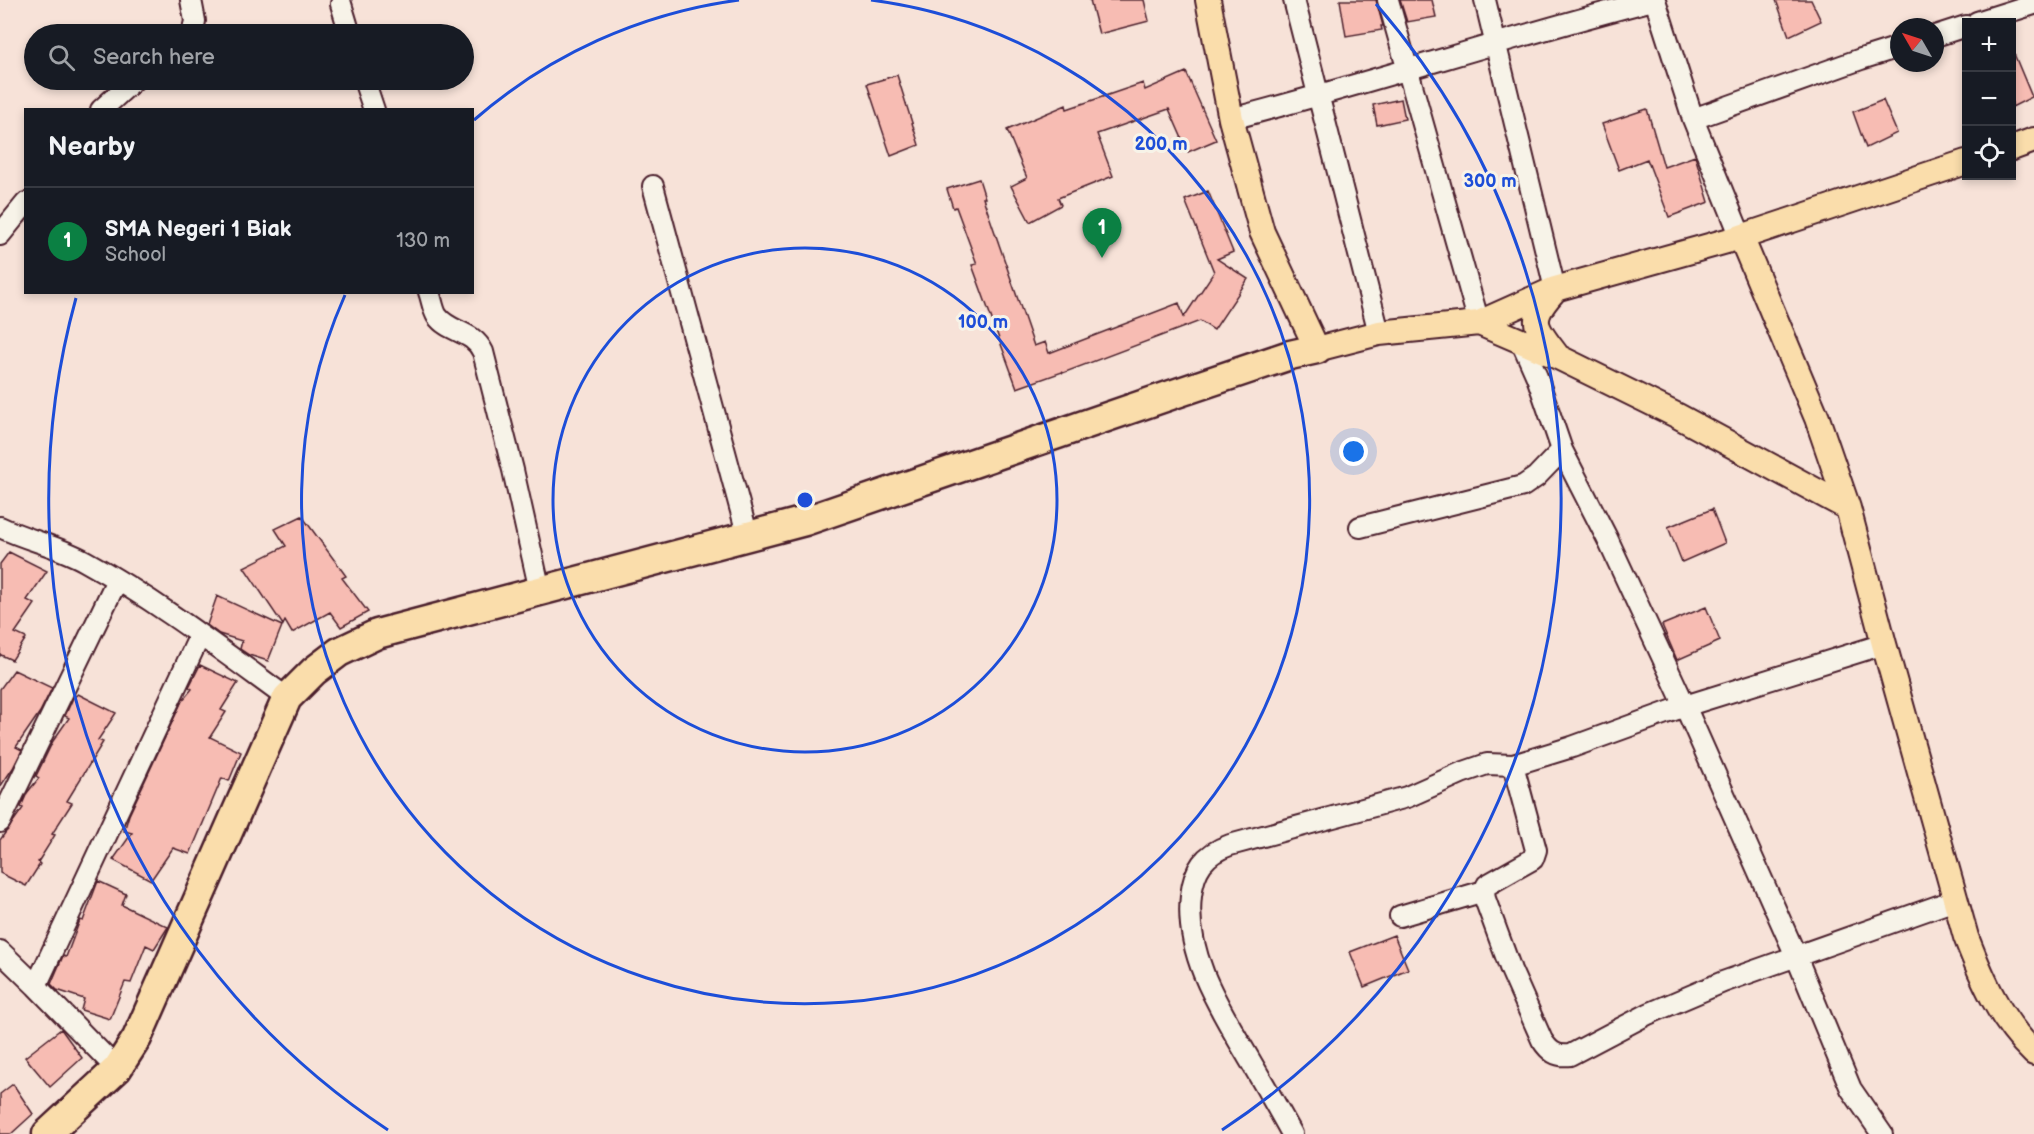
<!DOCTYPE html>
<html lang="en">
<head>
<meta charset="utf-8">
<style>
  :root { --surface:#171b24; --page:#20242c; --text:#f1f3f6; --muted:#9ea1a6; --line:#363941; --accent:#0b8043 }
  body { margin:0; font-family:"Balsamiq Sans",sans-serif; background:var(--page); color:var(--text) }
  .controls { position:absolute; right:18px; top:18px; display:grid; overflow:hidden; border-radius:0px; box-shadow:0 3px 9px #0003 }
  .controls button { width:54px; height:54px; display:grid; place-items:center; padding:0; border:0; border-bottom:2px solid var(--line); background:var(--surface); color:var(--text); font:30px sans-serif }
  .compass { position:absolute; left:1890px; top:18px; width:54px; height:54px; border-radius:50%; background:var(--surface); box-shadow:0 3px 9px #0003; rotate:309deg }
  .you { position:absolute; left:1354px; top:452px; width:21px; height:21px; margin:-15px; border:4px solid #fff; border-radius:50%; background:#1a73e8; box-shadow:0 0 0 9px #1a73e833 }
  .badge { display:grid; place-items:center; width:39px; height:39px; border-radius:50%; background:var(--accent); color:#fff; font-size:20px; font-weight:700 }
  .pin { position:absolute; translate:-50% -50px; filter:drop-shadow(0 2px 3px #0008) }
  .pin::after { content:''; position:absolute; top:32px; width:21px; height:18px; background:inherit; clip-path:polygon(0 0,100% 0,50% 100%) }
  .list { margin:0; padding:0; list-style:none }
  h2 { display:flex; justify-content:space-between; align-items:center; height:78px; margin:0; padding:0 24px; font-size:26px }
  h2 small { font-size:20px; font-weight:400; color:var(--muted) }
  .list li { display:grid; grid-template-columns:39px 1fr auto; gap:18px; align-items:center; box-sizing:border-box; height:108px; padding:0 24px; border-top:2px solid var(--line) }
  .list b { display:block; font-size:22px; white-space:nowrap }
  .list p { margin:0; font-size:20px; white-space:nowrap; color:var(--muted) }
  .list em { font-size:20px; font-style:normal; color:var(--muted) }
  .icon { flex:none; width:33px; height:33px; fill:none; stroke:currentColor; stroke-width:2; stroke-linecap:round; stroke-linejoin:round }
  .map { position:relative; flex:none; width:2034px; height:1134px; overflow:hidden }
  .search { position:absolute; background:var(--surface); box-shadow:0 3px 9px #0003; left:24px; top:24px; width:450px; height:66px; display:flex; align-items:center; gap:15px; box-sizing:border-box; padding:0 21px; border-radius:33px; color:var(--muted); font-size:22px }
  .panel { position:absolute; background:var(--surface); box-shadow:0 3px 9px #0003; left:24px; top:108px; width:450px; height:186px; border-radius:0px }
  .map>svg:first-child { display:block }
</style>
</head>
<body>
<div class="map">
<svg width="2034" height="1134" viewBox="0 0 2034 1134">
  <rect width="100%" height="100%" fill="#f7e2d8"/>
  <filter id="ink" filterUnits="userSpaceOnUse"><feTurbulence type="fractalNoise" baseFrequency=".0167" numOctaves="2"/><feDisplacementMap in="SourceGraphic" scale="12" xChannelSelector="R" yChannelSelector="G"/><feConvolveMatrix kernelMatrix="1 2 1 2 8 2 1 2 1" color-interpolation-filters="sRGB"/></filter>
  <g filter="url(#ink)">
    <path fill="#f7bcb3" stroke="#4a1f2b" stroke-width="1.5" d="M1090 0H1144L1149 21 1099 34Z
      M1340 0H1376L1383 26H1381L1382 30 1346 36Z
      M1400 0H1432L1436 17 1407 22Z
      M1776 0H1811L1821 21 1789 36Z
      M2012 49 2032 97 2012 107Z
      M1186 72 1216 140 1188 152 1169 109 1097 134 1113 176 1058 198 1061 205 1030 222 1011 186 1027 178 1007 130 1066 105 1067 109 1143 83 1145 90Z
      M897 75 919 145 891 156 867 84Z
      M1401 99 1405 119 1377 125 1373 105Z
      M1883 100 1897 133 1866 148 1853 112Z
      M1647 109 1664 167 1695 156 1709 202 1669 217 1647 159 1619 170 1602 124Z
      M979 179 985 198H983L1034 346 1045 342 1049 353 1179 303 1184 317 1214 272 1185 200 1208 191 1233 252 1217 259 1248 279 1214 330 1200 321 1063 373 1062 372 1017 388 972 265 977 264 956 207 953 208 947 189Z
      M1712 509 1725 543 1682 562 1668 527Z
      M302 516 346 576 342 578 368 612 341 627 330 612 292 633 285 621 283 625 244 567 286 546 275 529Z
      M9 552 47 571 27 600 35 604 15 633 26 638 12 660 1 655 0 656V564Z
      M217 596 282 626 268 661 249 655 240 649 242 641 219 634 207 625Z
      M1706 607 1720 641 1677 660 1662 625Z
      M200 665 238 683 221 710 226 712 210 737 241 752 229 781 222 778 190 854 173 848 151 880 113 860 132 833 124 831 129 815 182 701 192 689 189 687Z
      M14 670 52 688 40 712 16 747 22 750 13 768 0 787V689Z
      M78 694 116 713 98 740 103 742 67 801 72 803 52 834 55 835 38 862 40 864 26 886 0 873V840L23 808 21 807 27 793 39 778 36 776 53 741 69 718 65 716 73 698Z
      M98 881 126 894 122 905 168 927 154 949 146 945 131 983 125 982 110 1019 81 1010 84 999 57 990 51 984 63 956 66 957 80 920 83 921Z
      M1394 935 1408 969 1364 987 1350 952Z
      M61 1029 82 1058 50 1087 25 1057Z
      M13 1084 33 1114 11 1134H0V1094Z"/>
    <g fill="none" stroke-linecap="round" stroke-linejoin="round">
      <defs>
        <path id="minor" d="M191 0 195 21 192 34
          M1294 0 1379 333
          M1388 0 1479 323
          M1485 0 1555 289
          M1655 0 1693 119 1741 237
          M341 4 350 34
          M1977 22 2034 4
          M1935 36 1966 26
          M364 80 374 110
          M101 110 134 80
          M1231 119C1372 83 1511 36 1653 0
          M1693 119 1861 59 1899 47
          M653 186 748 537
          M0 235 26 203
          M429 292C432 300 433 310 437 316 449 333 473 330 483 352L513 470 540 591
          M1522 343 1537 377 1562 450 1607 538 1685 706 1796 956 1851 1089 1882 1134
          M0 527C27 540 58 546 85 561 156 600 221 650 287 698
          M1360 527 1523 486 1536 477 1562 450
          M1513 765 1536 850 1533 859 1487 885 1484 891 1485 899 1511 970 1542 1040C1549 1051 1556 1057 1570 1055L1648 1014 1723 982 1955 900
          M0 822 117 580
          M1400 916 1484 891
          M0 951 36 986 117 1069
          M36 986 200 635
          M1292 1134C1279 1110 1265 1086 1251 1062 1222 1012 1184 956 1191 896 1194 869 1204 854 1230 845L1407 797 1461 773 1487 764 1513 765 1572 747 1685 706 1884 644"/>
        <path id="major" d="M1208 0 1231 119 1262 232 1317 349 1379 333 1479 323 1555 289 1741 237 1966 162
          M2012 148 2034 140
          M1741 237 1817 418 1848 508 1884 644 1966 937C1983 981 2000 1020 2034 1053
          M1554 291C1526 322 1536 327 1558 357
          M1479 323 1558 357 1678 416 1848 508"/>
        <path id="highway" d="M47 1134 117 1069 137 1038 287 698 314 671 339 652 377 634 805 521 1171 395 1290 355 1317 349"/>
      </defs>
      <use href="#minor" stroke="#4a1f2b" stroke-width="24"/>
      <use href="#major" stroke="#4a1f2b" stroke-width="28"/>
      <use href="#highway" stroke="#4a1f2b" stroke-width="33"/>
      <use href="#minor" stroke="#f7f3e8" stroke-width="20"/>
      <use href="#major" stroke="#faddab" stroke-width="24"/>
      <use href="#highway" stroke="#faddab" stroke-width="28"/>
    </g>
  </g>
  <g fill="none" stroke="#1d4ed8" stroke-width="3">
    <circle cx="805" cy="500" r="252"/>
    <path d="M474 120A504 504 0 0 1 739 0M871 0A504 504 0 1 1 345 295"/>
    <path d="M388 1130A756 756 0 0 1 76 298M1376 4A756 756 0 0 1 1222 1130"/>
  </g>
  <circle cx="805" cy="500" r="9" fill="#1d4ed8" stroke="#f7f3e8" stroke-width="3"/>
  <g font-size="18" text-anchor="middle" font-weight="bold" fill="#1d4ed8" stroke="#f7f3e8" stroke-width="6" stroke-linejoin="round" paint-order="stroke">
    <text x="1161" y="150">200 m</text>
    <text x="1490" y="187">300 m</text>
    <text x="983" y="328">100 m</text>
  </g>
</svg>
<div class="controls">
<button>+</button>
<button>−</button>
<button><svg class="icon" aria-label="locate" viewBox="0 0 24 24"><circle cx="12" cy="12" r="6"/><path d="M12 2v4M12 18v4M2 12h4M18 12h4"/></svg></button>
</div>
<svg class="compass" viewBox="-18 -18 36 36"><path d="M0-13l5 13h-10z" fill="#e53935"/><path d="M0 13l5-13h-10z" fill="#9ea1a6"/></svg>
<div class="you"></div>
<div class="pin badge" style="left:1102px;top:258px">1</div>
<div class="search"><svg class="icon" aria-label="search" viewBox="0 0 24 24"><circle cx="10" cy="10" r="6"/><path d="M15 15l6 6"/></svg>Search here</div>
<section class="panel">
<h2>Nearby<small></small></h2>
<ul class="list">
<li><span class="badge">1</span><div><b>SMA Negeri 1 Biak</b><p>School</p></div><em>130 m</em></li>
</ul>
</section>
</div>
</body>
</html>
